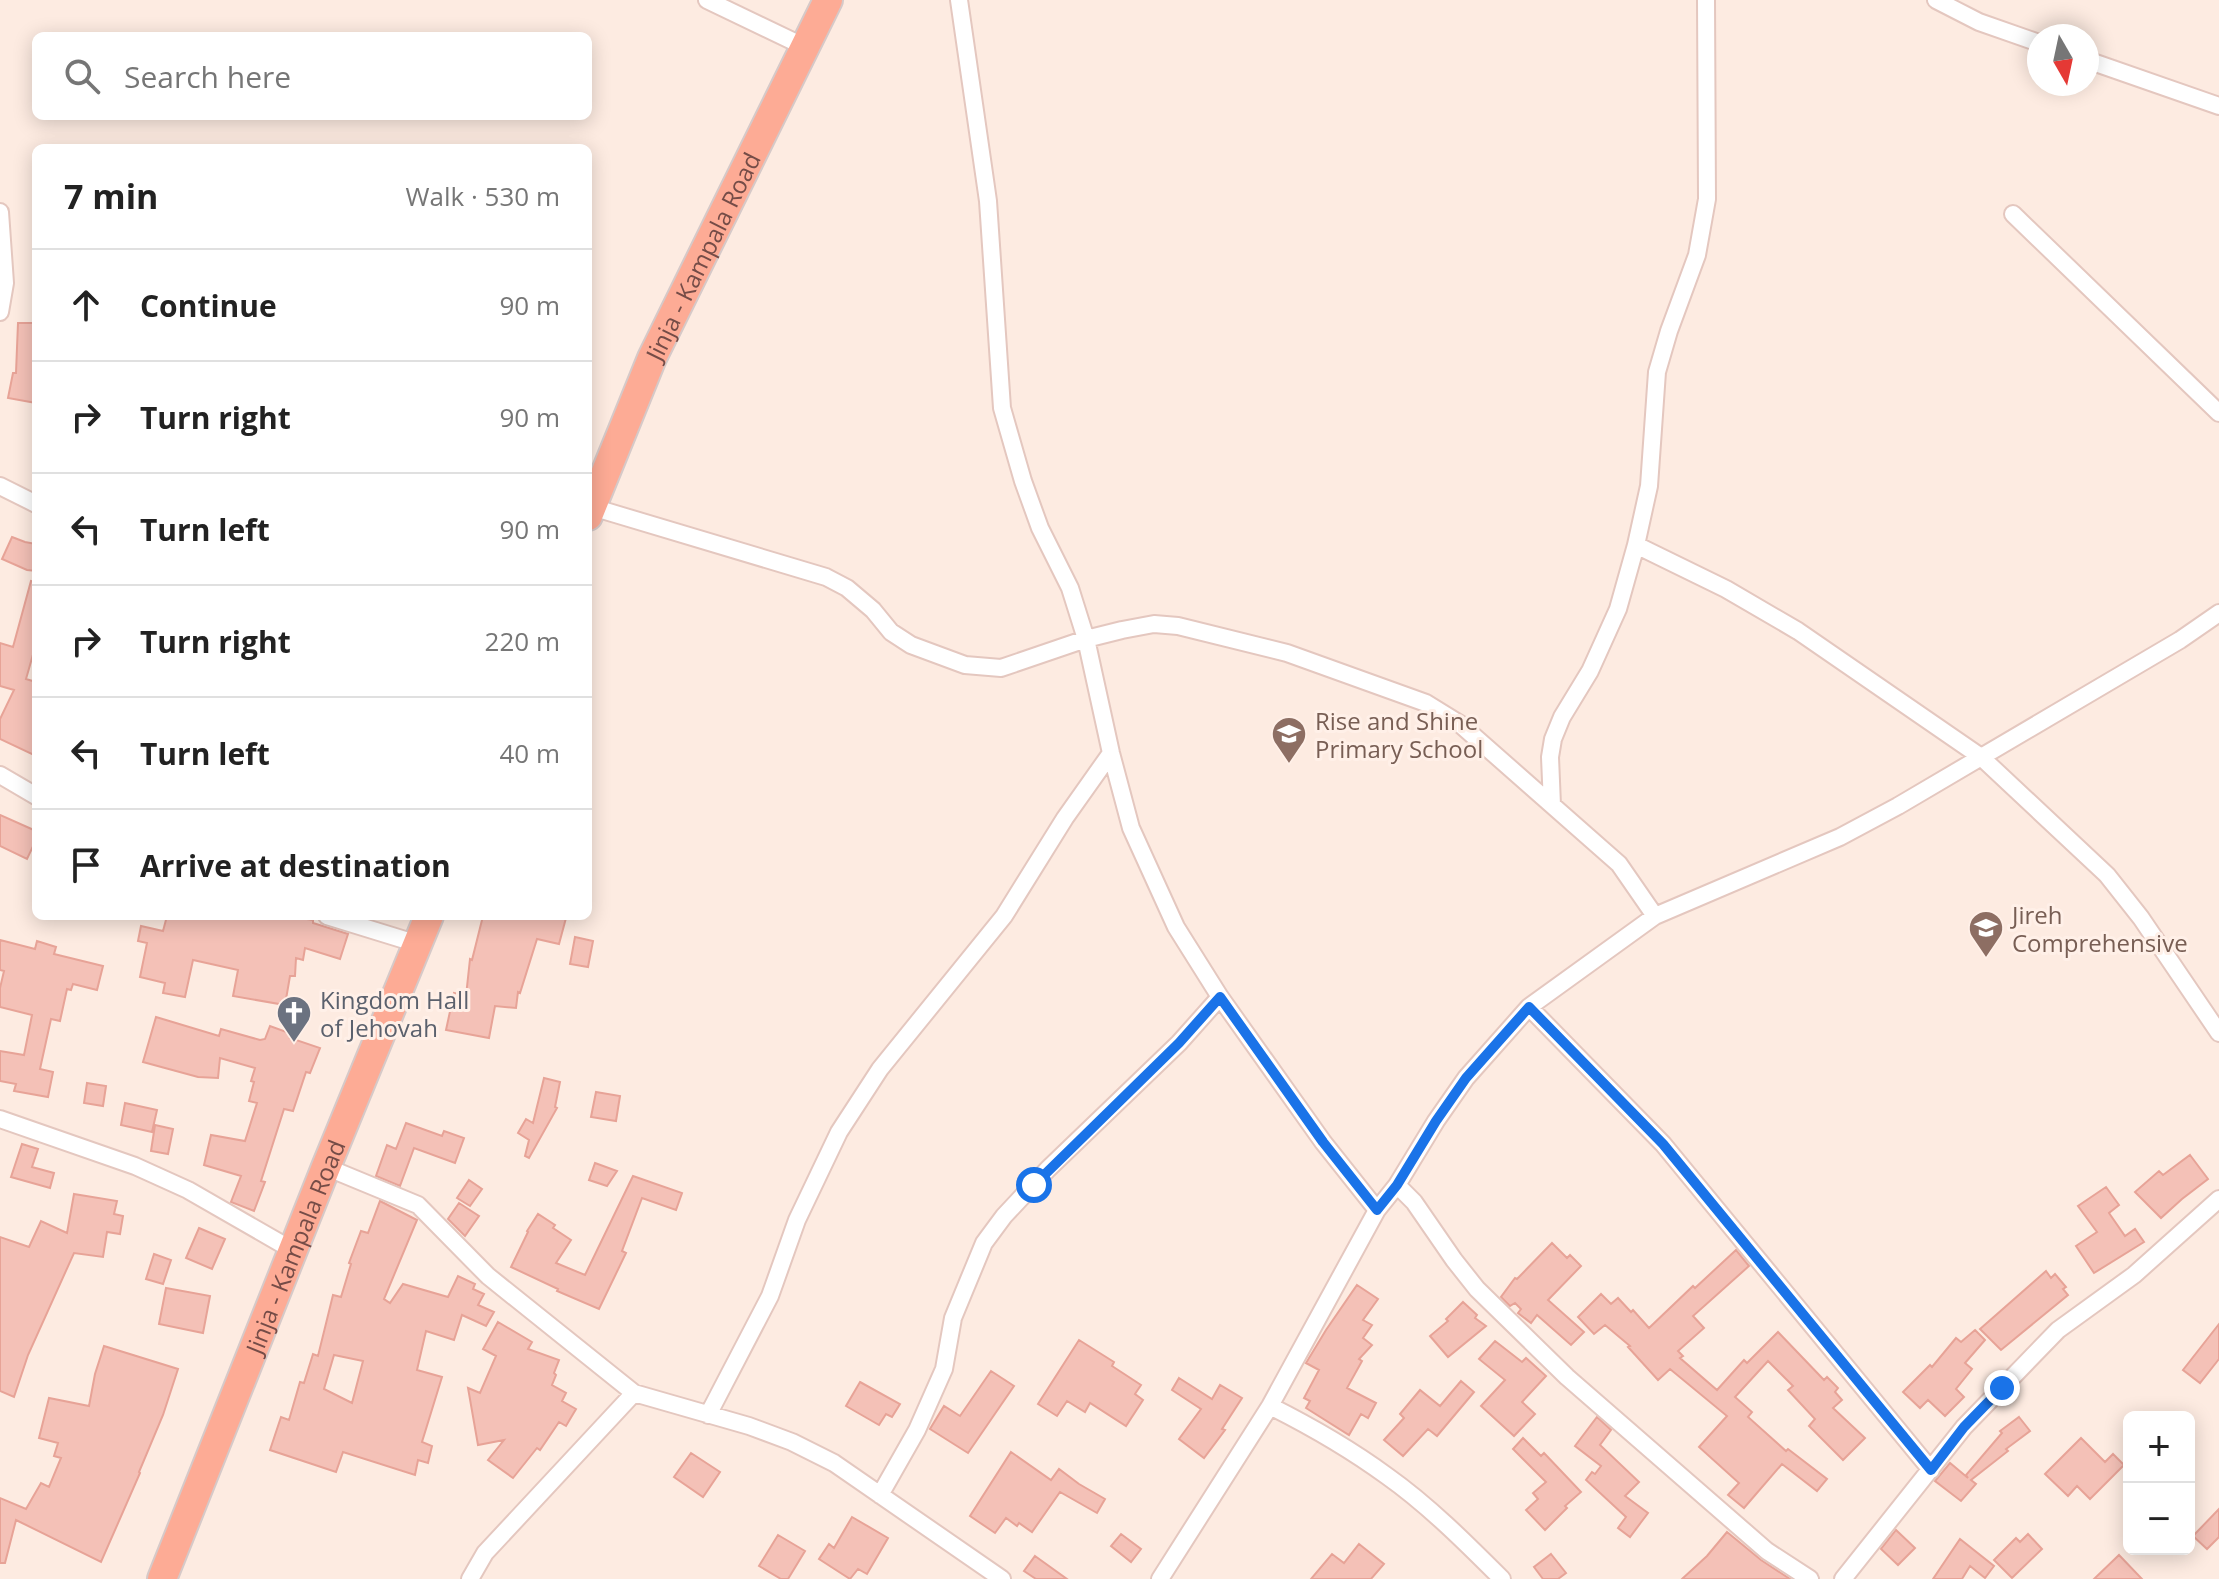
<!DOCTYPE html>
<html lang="en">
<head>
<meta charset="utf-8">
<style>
  :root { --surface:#fff; --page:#f2f2f2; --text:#222; --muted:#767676; --line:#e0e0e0 }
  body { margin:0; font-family:"Open Sans",sans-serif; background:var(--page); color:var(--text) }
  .controls { position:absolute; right:24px; bottom:24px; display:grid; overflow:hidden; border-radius:12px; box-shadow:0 4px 20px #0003 }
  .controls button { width:72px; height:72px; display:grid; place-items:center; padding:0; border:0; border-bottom:2px solid var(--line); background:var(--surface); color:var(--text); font:40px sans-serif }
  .compass { position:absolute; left:2027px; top:24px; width:72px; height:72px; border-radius:50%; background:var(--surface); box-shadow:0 4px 20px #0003; rotate:171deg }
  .stop { position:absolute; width:24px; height:24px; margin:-18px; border:6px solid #1a73e8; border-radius:50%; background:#fff }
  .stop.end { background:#1a73e8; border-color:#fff; box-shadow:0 2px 8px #0008 }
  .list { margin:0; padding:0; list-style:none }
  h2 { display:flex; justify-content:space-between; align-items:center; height:104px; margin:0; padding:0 32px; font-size:34px }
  h2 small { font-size:26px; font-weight:400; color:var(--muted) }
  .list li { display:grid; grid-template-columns:52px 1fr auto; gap:24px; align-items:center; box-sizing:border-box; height:112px; padding:0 32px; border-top:2px solid var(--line) }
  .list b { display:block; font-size:30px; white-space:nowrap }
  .list em { font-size:26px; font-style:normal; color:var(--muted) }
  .icon { flex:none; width:44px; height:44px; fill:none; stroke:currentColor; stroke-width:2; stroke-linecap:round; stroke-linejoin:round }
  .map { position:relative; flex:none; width:2219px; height:1579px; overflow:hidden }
  .search { position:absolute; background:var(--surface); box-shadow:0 4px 20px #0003; left:32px; top:32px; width:560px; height:88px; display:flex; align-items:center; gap:20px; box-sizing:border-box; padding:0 28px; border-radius:12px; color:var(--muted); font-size:30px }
  .panel { position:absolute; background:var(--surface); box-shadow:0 4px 20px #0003; left:32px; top:144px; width:560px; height:776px; border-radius:12px }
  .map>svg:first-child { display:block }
</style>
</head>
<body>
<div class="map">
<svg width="2219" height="1579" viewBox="0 0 2219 1579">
  <rect width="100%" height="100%" fill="#fdebe1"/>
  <path fill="#f4c1b7" stroke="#e7a397" stroke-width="2" fill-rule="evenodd" d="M18 323H36V403L8 398 13 373H16Z
    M12 537 25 542 36 544V571L27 570 2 559Z
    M31 581 36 582V644L26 679 36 682V756L0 739V719L14 690 0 686V643L13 647Z
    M0 815 36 831V840L27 859 0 846Z
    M167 916H288L313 920V923L348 934 340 959 305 948 303 960 296 958 295 976H290L285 1005 233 996 238 970 193 960 185 997 163 993 165 983 140 977 147 943 138 941 141 926 163 931Z
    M483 916H558L566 918 559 944 537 939 520 993 518 992 516 1008 495 1006 489 1038 446 1030 454 993 466 996 470 959 472 960Z
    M575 937 593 941 588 967 570 964Z
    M0 940 35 949 37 941 56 947 54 954 103 966 97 990 73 984 71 990 67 989 60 1021 51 1019 40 1069 53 1072 48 1097 14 1091 16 1084 0 1081V1051L24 1055 32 1015 0 1007V988L4 971 0 970Z
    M156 1017 219 1036 221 1029 260 1040 265 1039 270 1026 292 1034 290 1038 320 1048 310 1073 306 1072 293 1111 284 1109 261 1181 265 1182 254 1211 231 1202 241 1176 204 1165 211 1135 245 1141 257 1103 249 1101 254 1082 251 1081 255 1068 220 1058 218 1078 198 1077 143 1062Z
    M544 1078 560 1082 555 1107 557 1108 529 1158 525 1156 529 1140 518 1133 526 1119 533 1123Z
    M87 1083 106 1086 103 1106 84 1103Z
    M596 1092 620 1096 616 1121 591 1117Z
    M125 1103 157 1110 152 1132 121 1125Z
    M406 1123 442 1136 444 1131 464 1138 455 1163 414 1148 400 1186 376 1176 387 1145 396 1149Z
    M155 1125 173 1129 168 1154 151 1151Z
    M22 1144 38 1149 32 1167 54 1173 50 1188 11 1177Z
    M2190 1155 2208 1179 2182 1199 2161 1218 2135 1192 2159 1171 2163 1175Z
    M595 1163 617 1171 607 1186 589 1180Z
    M633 1176 682 1193 676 1210 642 1198 622 1251 626 1253 599 1309 557 1291 558 1289 511 1267 528 1232 527 1231 538 1214 555 1225 553 1228 571 1240 556 1263 585 1275Z
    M469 1180 482 1189 470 1206 457 1198Z
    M2106 1187 2119 1205 2109 1213 2125 1236 2135 1229 2144 1242 2094 1273 2076 1246 2097 1232 2078 1206Z
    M74 1194 117 1201 114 1214 123 1216 120 1234 107 1232 103 1257 74 1253 28 1355 14 1397 0 1391V1237L29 1247 41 1221 67 1233Z
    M380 1201 417 1220 384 1299 390 1303 403 1284 448 1297 458 1276 475 1284 473 1289 484 1294 478 1305 494 1312 486 1326 462 1315 454 1340 426 1331 417 1370 442 1377 422 1442 432 1446 428 1463 418 1460 415 1475 343 1452 336 1472 270 1450 281 1417 289 1420 300 1382 304 1383 313 1354 318 1356 333 1295 341 1297 351 1264 349 1263 361 1231 368 1233ZM334 1355 363 1361 352 1403 324 1389Z
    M459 1203 479 1216 465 1236 448 1219Z
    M199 1228 225 1239 212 1269 186 1258Z
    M1552 1243 1567 1258 1570 1255 1581 1266 1548 1300 1584 1332 1571 1345 1537 1315 1531 1323 1518 1313 1521 1309 1515 1303 1510 1306 1501 1297 1515 1278 1517 1279Z
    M1736 1250 1749 1266 1693 1316 1704 1328 1678 1351 1683 1356 1680 1358 1717 1390 1744 1360 1747 1363 1778 1332 1824 1380 1827 1377 1838 1388 1835 1392 1842 1400 1833 1408 1865 1438 1843 1460 1809 1426 1815 1419 1788 1390 1793 1386 1768 1361 1735 1397 1752 1412 1748 1417 1786 1451 1788 1449 1827 1479 1817 1491 1782 1464 1744 1508 1728 1495 1739 1483 1699 1447 1727 1416 1670 1369 1658 1380 1628 1347 1630 1346 1605 1325 1594 1334 1578 1317 1601 1294 1611 1304 1618 1298 1631 1312 1633 1310 1649 1328 1693 1286 1695 1288Z
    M154 1254 171 1260 163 1284 146 1279Z
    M2046 1271 2051 1278 2055 1274 2066 1287 2063 1289 2068 1295 2001 1350 1980 1329Z
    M1357 1285 1378 1299 1363 1320 1372 1325 1363 1338 1372 1345 1359 1359 1362 1361 1347 1388 1376 1403 1368 1418 1361 1414 1349 1435 1306 1408 1310 1401 1304 1398 1319 1370 1306 1363 1326 1330Z
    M166 1288 210 1296 203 1333 159 1324Z
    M1463 1302 1477 1315 1475 1318 1486 1326 1448 1357 1430 1336 1448 1321 1446 1319Z
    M498 1322 532 1342 528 1349 559 1360 554 1373 556 1375 552 1385 566 1393 562 1401 576 1409 566 1426 559 1422 540 1450 537 1448 513 1478 488 1460 504 1440 478 1445 468 1388 480 1393 496 1356 483 1349Z
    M2219 1324V1359L2200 1383 2183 1370Z
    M1975 1330 1985 1340 1965 1363 1972 1369 1956 1389 1964 1397 1945 1416 1928 1400 1920 1408 1903 1392 1930 1365 1932 1367 1956 1338 1961 1342Z
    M1079 1340 1114 1362 1112 1366 1141 1385 1135 1394 1143 1400 1126 1426 1090 1403 1085 1412 1067 1401 1057 1416 1038 1404Z
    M1495 1341 1522 1362 1526 1358 1546 1376 1522 1402 1535 1414 1514 1436 1481 1406 1505 1380 1479 1359Z
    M104 1346 178 1369 163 1415 139 1472 140 1473 101 1562 16 1520 5 1563H0V1498L26 1509 41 1483 49 1487 61 1458 54 1456 58 1443 39 1438 49 1398 89 1406 95 1374Z
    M991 1371 1014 1386 968 1453 930 1429 944 1406 960 1416Z
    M1179 1378 1212 1399 1220 1385 1242 1398 1222 1429 1225 1430 1204 1458 1179 1439 1201 1409 1172 1390Z
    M1461 1381 1474 1392 1437 1436 1428 1429 1403 1456 1384 1440 1404 1418 1400 1414 1420 1390 1440 1406Z
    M860 1382 900 1404 892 1417 886 1414 879 1425 846 1406Z
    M1597 1417 1611 1430 1600 1445 1639 1482 1625 1496 1648 1513 1630 1537 1618 1528 1626 1517 1586 1480 1592 1472 1595 1474 1601 1466 1575 1446Z
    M2019 1417 2030 1431 2006 1449 2008 1451 1971 1480 1976 1484 1961 1501 1935 1481 1950 1463 1968 1478 1966 1475 2002 1433 2000 1431Z
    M1523 1438 1541 1456 1544 1453 1581 1492 1565 1506 1567 1508 1545 1530 1526 1510 1538 1499 1533 1493 1546 1482 1513 1449Z
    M2081 1438 2105 1462 2113 1454 2124 1465 2090 1499 2077 1486 2068 1496 2045 1474Z
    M1011 1452 1051 1480 1059 1469 1079 1484 1105 1499 1097 1513 1060 1492 1032 1532 1019 1523 1017 1526 1006 1518 995 1533 970 1516Z
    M691 1453 720 1472 703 1497 674 1477Z
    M2219 1509V1537L2207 1549 2193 1536Z
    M852 1517 888 1538 867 1574 858 1569 850 1579 819 1559 829 1544 834 1548Z
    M1896 1530 1915 1548 1898 1565 1881 1549Z
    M1727 1532 1761 1560 1790 1579H1682L1707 1556Z
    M1121 1534 1141 1549 1131 1562 1111 1546Z
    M2028 1534 2042 1549 2012 1578 1994 1560 2016 1538 2020 1542Z
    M778 1535 805 1551 788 1579H781L759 1566Z
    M1960 1539 1994 1566 1985 1578 1970 1566 1962 1579H1933Z
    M1359 1544 1384 1564 1371 1579H1311L1332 1554 1344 1563Z
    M1551 1554 1566 1573 1558 1579H1543L1534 1567Z
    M2119 1555 2142 1579H2094Z
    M1035 1556 1067 1579H1036L1024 1571Z"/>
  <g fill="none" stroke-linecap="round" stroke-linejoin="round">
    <defs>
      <path id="minor" d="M707 0 805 47
        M959 0 988 201 1002 408 1023 481 1040 528 1070 588 1086 639 1111 753 1131 828 1176 927 1220 997 1323 1142 1377 1210
        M1936 0 1979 22 2039 43
        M2087 60 2219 106
        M0 212 5 283 0 312
        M2013 214 2219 413
        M0 486 36 504
        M592 507 826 577 847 588 873 610 891 632 911 645 965 665 1001 668 1086 639 1122 630 1154 624 1178 626 1287 653 1426 703 1460 724 1619 864 1655 916
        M1636 545 1726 589 1798 631 1981 757 2107 875 2141 918 2219 1033
        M0 775 36 796
        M1552 805 1550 757 1553 739 1562 717 1590 671 1618 609 1636 545 1649 486 1657 372 1669 331 1697 255 1707 199 1706 0
        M327 916 418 944
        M1529 1007 1663 1144 1931 1470
        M0 1119 135 1166 188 1190 294 1251
        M326 1167 418 1205 488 1276 634 1393 749 1426 792 1442 834 1463 1002 1579
        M1397 1185 1414 1202 1454 1260 1477 1289 1567 1377 1767 1551 1810 1579
        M1270 1406C1310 1426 1350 1449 1387 1476 1428 1505 1466 1543 1502 1579
        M708 1415 770 1296 797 1220 839 1132 880 1069 1004 916 1065 818 1111 753
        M880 1495 917 1430 944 1369 953 1318 984 1243 1004 1216 1048 1169 1179 1043 1220 997
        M470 1579 485 1553 634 1393
        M1160 1579 1270 1406 1377 1210 1397 1185 1436 1121 1466 1078 1529 1007 1655 916 1840 837 1898 806 2180 640 2219 613
        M1843 1579 1964 1427 2058 1330 2134 1275 2219 1199"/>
      <g id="trunk">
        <path id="s1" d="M588 516 652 358 828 0"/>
        <path id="s2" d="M162 1579 326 1167 429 916"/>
      </g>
    </defs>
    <use href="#minor" stroke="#e4c7bf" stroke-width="20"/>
    <use href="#trunk" stroke="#d6c9c8" stroke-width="32"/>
    <use href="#minor" stroke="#fff" stroke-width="16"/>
    <use href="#trunk" stroke="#fdab95" stroke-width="28"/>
  </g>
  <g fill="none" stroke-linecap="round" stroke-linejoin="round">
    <path stroke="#1a73e8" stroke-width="10" d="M1034 1185 1179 1043 1220 997 1323 1142 1377 1210 1397 1185 1436 1121 1466 1078 1529 1007 1663 1144 1931 1470 1964 1427 2002 1388"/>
  </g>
  <defs>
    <symbol id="school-pin" viewBox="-11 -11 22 30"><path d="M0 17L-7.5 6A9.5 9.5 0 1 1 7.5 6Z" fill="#8d6e63" stroke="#fff0e8"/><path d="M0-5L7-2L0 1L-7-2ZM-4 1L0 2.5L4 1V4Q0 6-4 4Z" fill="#fff"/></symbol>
    <symbol id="church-pin" viewBox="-11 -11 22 30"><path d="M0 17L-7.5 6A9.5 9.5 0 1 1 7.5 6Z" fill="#6b7280" stroke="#fff0e8"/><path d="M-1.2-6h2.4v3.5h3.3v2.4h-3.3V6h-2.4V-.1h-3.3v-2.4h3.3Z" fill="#fff"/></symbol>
  </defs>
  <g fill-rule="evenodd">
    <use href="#school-pin" x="1269" y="714" width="40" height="54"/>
    <use href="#school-pin" x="1966" y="908" width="40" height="54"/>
    <use href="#church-pin" x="274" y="993" width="40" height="54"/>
  </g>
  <g text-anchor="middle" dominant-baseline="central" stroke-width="6" stroke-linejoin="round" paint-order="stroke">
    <g font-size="24" fill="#754c47" stroke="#fff0e8">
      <text stroke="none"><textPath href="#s1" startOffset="284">Jinja - Kampala Road</textPath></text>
      <text stroke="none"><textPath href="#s2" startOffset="358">Jinja - Kampala Road</textPath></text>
    </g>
    <g font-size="24" fill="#785e54" stroke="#fff0e8" text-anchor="start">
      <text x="1315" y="720">Rise and Shine<tspan x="1315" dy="28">Primary School</tspan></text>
      <text x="2012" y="914">Jireh<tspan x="2012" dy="28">Comprehensive</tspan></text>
    </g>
    <g font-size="24" fill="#5b616d" stroke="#fff0e8" text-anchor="start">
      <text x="320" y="999">Kingdom Hall<tspan x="320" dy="28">of Jehovah</tspan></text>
    </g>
  </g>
</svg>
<div class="controls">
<button>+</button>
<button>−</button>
</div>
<svg class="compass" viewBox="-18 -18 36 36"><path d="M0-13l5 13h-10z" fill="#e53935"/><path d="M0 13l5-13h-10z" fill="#767676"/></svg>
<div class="stop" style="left:1034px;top:1185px"></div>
<div class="stop end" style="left:2002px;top:1388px"></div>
<div class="search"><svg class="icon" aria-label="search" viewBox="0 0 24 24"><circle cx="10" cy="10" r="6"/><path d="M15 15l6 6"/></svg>Search here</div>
<section class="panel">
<h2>7 min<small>Walk · 530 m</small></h2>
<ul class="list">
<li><svg class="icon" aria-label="ahead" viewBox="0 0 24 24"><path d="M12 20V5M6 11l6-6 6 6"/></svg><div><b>Continue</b></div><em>90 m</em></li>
<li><svg class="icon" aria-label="right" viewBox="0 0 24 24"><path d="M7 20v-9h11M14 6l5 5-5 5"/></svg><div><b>Turn right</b></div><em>90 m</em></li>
<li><svg class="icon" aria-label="left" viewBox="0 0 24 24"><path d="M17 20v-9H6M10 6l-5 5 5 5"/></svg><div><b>Turn left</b></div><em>90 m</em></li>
<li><svg class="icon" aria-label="right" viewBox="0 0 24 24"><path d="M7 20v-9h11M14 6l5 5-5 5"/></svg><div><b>Turn right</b></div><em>220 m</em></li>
<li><svg class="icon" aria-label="left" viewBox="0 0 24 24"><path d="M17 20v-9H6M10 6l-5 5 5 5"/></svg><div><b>Turn left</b></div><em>40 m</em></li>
<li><svg class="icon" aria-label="arrive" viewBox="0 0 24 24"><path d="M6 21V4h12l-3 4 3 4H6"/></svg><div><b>Arrive at destination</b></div></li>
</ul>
</section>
</div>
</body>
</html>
